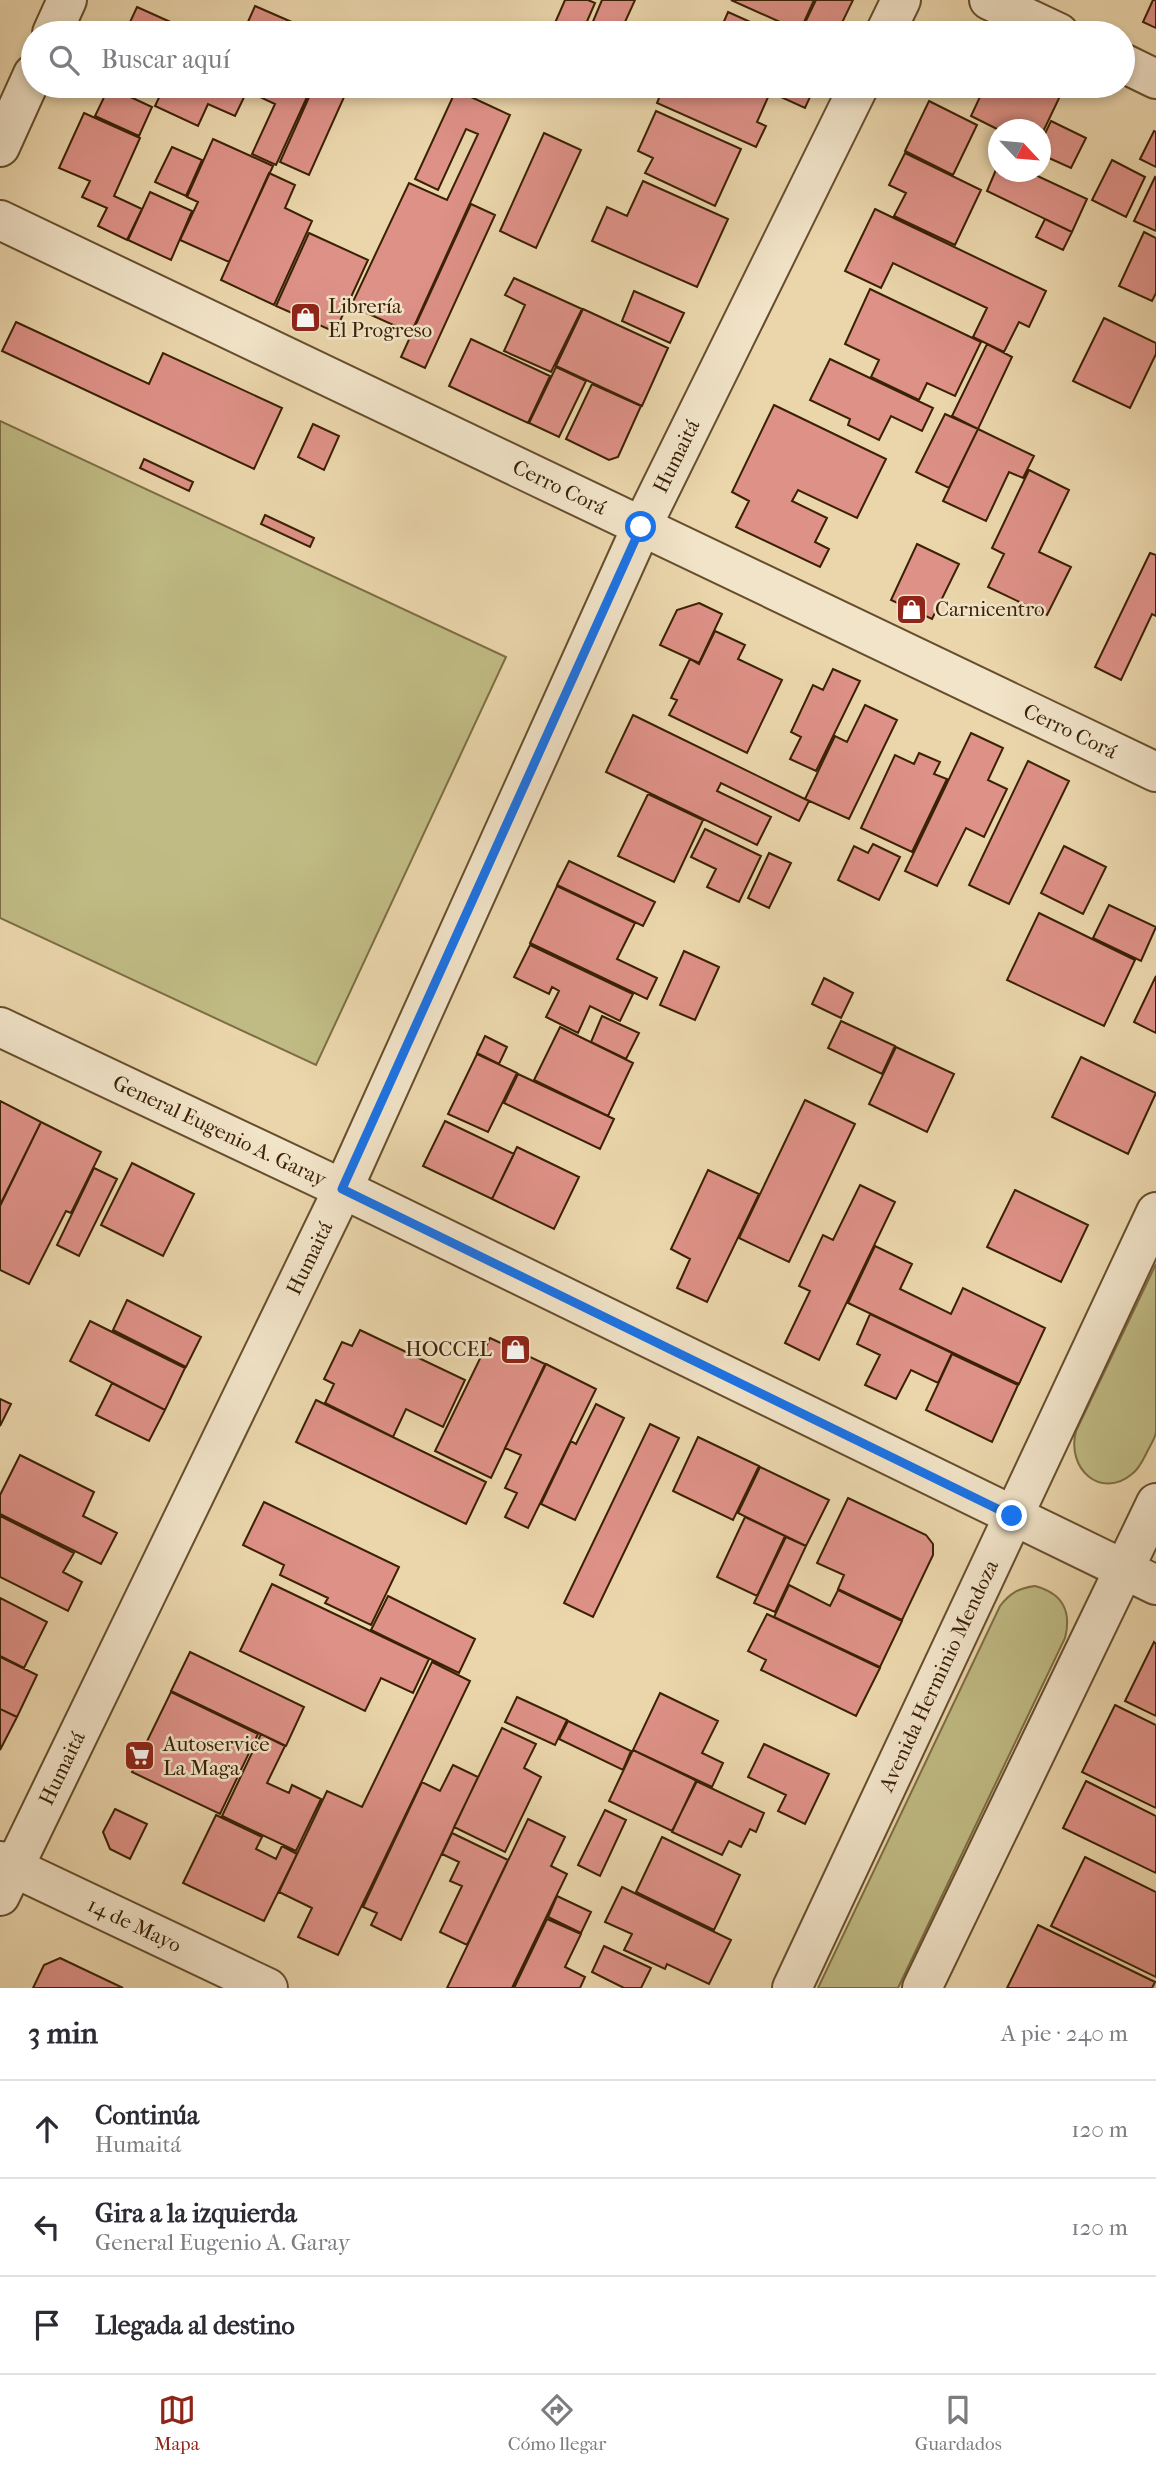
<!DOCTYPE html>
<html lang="es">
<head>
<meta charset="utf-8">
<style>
  :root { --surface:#fff; --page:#f2f2f3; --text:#2b2b33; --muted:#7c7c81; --line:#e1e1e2; --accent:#8f2418 }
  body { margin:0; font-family:"IM FELL French Canon",serif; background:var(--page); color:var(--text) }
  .compass { position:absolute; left:988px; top:119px; width:63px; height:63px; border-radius:50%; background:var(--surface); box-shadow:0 4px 10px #0003; rotate:116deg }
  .stop { position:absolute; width:21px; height:21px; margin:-16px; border:5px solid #1a73e8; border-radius:50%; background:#fff }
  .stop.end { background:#1a73e8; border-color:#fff; box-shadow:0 2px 7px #0008 }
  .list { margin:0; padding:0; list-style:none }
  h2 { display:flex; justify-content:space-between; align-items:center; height:91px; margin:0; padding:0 28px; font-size:30px }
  h2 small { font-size:23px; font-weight:400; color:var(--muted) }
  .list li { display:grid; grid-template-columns:46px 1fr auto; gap:21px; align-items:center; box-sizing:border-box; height:98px; padding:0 28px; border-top:2px solid var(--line) }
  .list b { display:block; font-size:26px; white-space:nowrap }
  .list p { margin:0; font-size:23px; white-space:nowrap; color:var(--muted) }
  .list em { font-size:23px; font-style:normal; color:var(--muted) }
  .icon { flex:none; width:38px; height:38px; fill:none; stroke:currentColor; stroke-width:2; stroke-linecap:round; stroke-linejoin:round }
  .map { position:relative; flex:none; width:1156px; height:1988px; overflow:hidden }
  .search { position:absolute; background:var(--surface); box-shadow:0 4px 10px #0003; left:21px; right:21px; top:21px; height:77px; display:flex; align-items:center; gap:18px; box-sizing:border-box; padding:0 24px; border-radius:38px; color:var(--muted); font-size:26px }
  .sheet { height:385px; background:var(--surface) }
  nav { display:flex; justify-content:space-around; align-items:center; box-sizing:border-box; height:98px; border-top:2px solid var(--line); background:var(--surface); font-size:19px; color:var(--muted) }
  nav a { display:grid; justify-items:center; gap:4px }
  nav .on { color:var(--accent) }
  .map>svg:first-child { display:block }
</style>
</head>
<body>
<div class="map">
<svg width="1156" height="1988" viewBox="0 0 1156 1988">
  <rect width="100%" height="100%" fill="#ebd6ac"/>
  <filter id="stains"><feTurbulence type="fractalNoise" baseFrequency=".00286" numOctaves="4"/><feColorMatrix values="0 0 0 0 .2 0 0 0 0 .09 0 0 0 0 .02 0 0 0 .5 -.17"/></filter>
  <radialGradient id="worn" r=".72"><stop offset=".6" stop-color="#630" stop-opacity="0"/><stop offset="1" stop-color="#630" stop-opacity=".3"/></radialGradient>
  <path fill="#c0bb84" stroke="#7d6e44" stroke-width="2" d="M0 421 506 657 316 1065 0 918Z
    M1156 1264C1156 1304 1156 1344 1156 1384 1156 1399 1156 1418 1156 1432 1155 1439 1150 1446 1147 1452 1143 1460 1139 1469 1132 1474 1101 1500 1066 1469 1076 1431Z
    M1035 1586C1062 1593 1072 1611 1065 1638L898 1988H818L1000 1606C1010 1593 1019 1588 1035 1586Z"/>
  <path fill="#de9187" stroke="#3a2103" stroke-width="2" d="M565 0H588L595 3 582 33 555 23Z
    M602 0H635L620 33H595L589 31Z
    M731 0H814L800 31Z
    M816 0H853L837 33 801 31Z
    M1153 0H1156V28L1143 22Z
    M255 6 317 33H243Z
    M137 7 195 33H125Z
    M728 12 775 33H719Z
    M162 86H312L276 165 252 154 275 104 247 91 235 116 208 104 198 126 155 106 164 87Z
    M314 86H349L309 175 280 162Z
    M664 86H748L769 95 757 122 766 126 756 147 657 103Z
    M757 86H815L805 108Z
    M985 86H1049L1062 92 1040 138V130H999L971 116Z
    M109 87 152 107 139 136 95 116Z
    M456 90 510 115 411 333 351 306 409 183 447 200 478 134 466 129 438 190 415 179Z
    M929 101 977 125 953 175 905 151Z
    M656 111 741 149 715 206 645 173 653 158 638 151Z
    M84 113 140 138 114 196 142 209 127 240 98 226 107 208 82 197 90 181 59 168Z
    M1051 121 1086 138 1071 168 1040 154V144Z
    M1154 131 1156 132V167L1140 159Z
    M544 133 581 150 536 248 500 231Z
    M213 139 273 166 229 262 180 240 198 202 187 197Z
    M172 147 202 160 186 196 155 182Z
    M905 153 981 190 955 245 894 216 906 193 889 185Z
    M1112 160 1145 177 1126 217 1092 200Z
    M998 165V172H1029L1087 199 1072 232 987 191Z
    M269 173 295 185 285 208 312 221 274 305 221 280Z
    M1155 177 1156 178V231L1134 221Z
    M643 181 728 219 697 287 592 241 607 207 627 216Z
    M150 192 192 211 171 260 128 240Z
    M471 204 495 215 425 368 401 357Z
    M875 209 1046 291 1029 327 1019 322 1004 352 973 337 987 308 893 263 881 288 845 271Z
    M1045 219 1072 232 1063 250 1036 237Z
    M1144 232 1156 238V293L1152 301 1119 286Z
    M309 233 368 260 335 332 276 306Z
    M514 278 582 309 551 372 504 351 525 305 505 295Z
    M870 289 981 342 955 396 927 383 919 400 871 377 879 360 845 344Z
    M634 291 684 313 670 343 622 321Z
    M583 309 668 348 642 406 556 366Z
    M1104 318 1156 343V354L1130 408 1073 381Z
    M16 322 149 384 163 353 282 408 254 469 2 351Z
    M471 339 550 376 528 423 449 386Z
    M987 344 1012 357 978 429 952 416Z
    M830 359 933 408 922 431 891 416 879 440 848 425 850 419 810 400Z
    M556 367 586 381 559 437 529 423Z
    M592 384 641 406 618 457 609 460 566 439Z
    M774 405 886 459 857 518 798 490 792 501 827 518 815 542 829 549 820 567 736 527 749 501 732 492Z
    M945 414 978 429 949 488 916 472Z
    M313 424 339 436 324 470 298 457Z
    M978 429 1034 456 1023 478 1009 472 986 521 943 501Z
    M144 459 193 482 189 491 140 468Z
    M1029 470 1069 490 1039 552 1071 567 1047 615 988 587 1004 554 992 548Z
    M265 515 314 538 310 547 261 524Z
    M917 544 959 564 932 619 891 600Z
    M1150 553 1156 555V616L1152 614 1121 680 1095 667Z
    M699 603 722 614 699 663 660 645 677 610Z
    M715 631 745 645 738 659 782 680 747 753 669 715 677 700 671 698 690 659 699 664Z
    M833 669 860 681 816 771 790 759 801 737 791 732 813 685 823 690Z
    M865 705 897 720 849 819 805 799 835 736 847 742Z
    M633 715 809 801 799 821 721 783 717 791 771 817 757 845 606 772Z
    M971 733 1003 748 988 780 1007 789 984 837 966 828 937 886 905 871Z
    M919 753 940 762 934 774 947 779 912 852 861 828 895 755 914 764Z
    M1028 761 1069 781 1009 904 969 885Z
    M648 794 703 820 674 882 618 856Z
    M705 829 761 856 739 902 707 887 716 869 691 857Z
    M873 844 900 857 879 900 838 880 854 846 868 853Z
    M1064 846 1106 867 1083 914 1041 893Z
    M769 853 791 863 769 908 748 898Z
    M569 861 655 902 643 926 557 885Z
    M557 886 635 923 617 959 657 978 647 999 530 943Z
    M1109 905 1156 927 1141 961 1093 938Z
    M1039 913 1135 960 1104 1026 1007 980Z
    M530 945 633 994 620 1021 590 1006 578 1033 546 1017 559 991 552 987 549 994 514 977Z
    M684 951 719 967 695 1020 660 1005Z
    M1156 976V1033L1134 1022Z
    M824 978 853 993 841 1018 812 1004Z
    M602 1016 639 1033 626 1059 591 1042Z
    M841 1021 895 1046 882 1074 828 1048Z
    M560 1027 633 1063 608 1116 534 1080Z
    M485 1036 507 1047 499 1064 477 1053Z
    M896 1047 954 1074 927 1132 869 1104Z
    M477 1054 517 1073 488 1132 448 1114Z
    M1081 1057 1156 1093 1128 1154 1052 1117Z
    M518 1074 614 1119 600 1149 504 1103Z
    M805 1100 855 1124 789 1262 739 1238Z
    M0 1101 41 1122 0 1205Z
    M445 1121 514 1154 492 1199 423 1166Z
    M41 1122 101 1152 71 1213 66 1211 29 1284 0 1270V1206Z
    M517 1147 579 1177 554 1229 492 1199Z
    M132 1163 194 1194 163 1256 101 1225Z
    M94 1168 117 1179 79 1256 57 1245Z
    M708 1170 759 1194 707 1302 677 1288 690 1259 671 1249Z
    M860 1185 895 1202 819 1360 785 1343 810 1291 799 1286 823 1235 833 1240Z
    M1015 1190 1088 1225 1061 1282 987 1247Z
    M875 1246 912 1264 900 1289 951 1314 963 1288 1045 1328 1019 1384 848 1303Z
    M127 1300 201 1337 186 1367 113 1330Z
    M870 1314 952 1353 938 1383 911 1370 896 1399 865 1385 880 1355 857 1344Z
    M90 1321 185 1368 165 1410 70 1361Z
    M360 1330 465 1380 443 1427 406 1409 393 1437 325 1403 334 1384 324 1379 342 1342 352 1346Z
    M490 1338 545 1364 491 1478 435 1451Z
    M952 1354 1018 1385 992 1442 926 1410Z
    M546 1364 596 1389 528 1528 505 1517 517 1493 505 1488 521 1455 505 1448Z
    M112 1383 165 1410 149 1441 96 1415Z
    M0 1399 11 1404 0 1426Z
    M316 1400 486 1482 466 1524 296 1442Z
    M596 1404 624 1418 575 1520 541 1504 571 1441 576 1444Z
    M650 1424 679 1438 593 1617 564 1603Z
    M698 1437 759 1466 733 1520 673 1491Z
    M20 1455 94 1492 83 1516 117 1533 101 1564 0 1514V1495Z
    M760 1467 829 1500 806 1546 738 1513Z
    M848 1498 926 1535 933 1544V1555L902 1620 838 1589 844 1575 817 1563Z
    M264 1502 399 1567 371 1625 325 1603 328 1598 280 1575 284 1565 243 1545Z
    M0 1516 74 1553 63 1572 82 1582 68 1611 0 1577Z
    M745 1517 785 1536 757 1596 717 1577Z
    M786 1537 806 1546 775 1612 754 1603Z
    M272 1584 429 1659 413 1693 381 1678 365 1711 240 1651Z
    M789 1585 830 1606 838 1590 902 1621 880 1667 774 1617Z
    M388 1596 475 1639 459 1673 371 1630Z
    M0 1598 47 1622 24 1668 0 1656Z
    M767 1614 880 1668 856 1716 761 1670 766 1660 748 1651Z
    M1154 1642 1156 1644V1716L1125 1701Z
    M190 1652 304 1707 286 1746 171 1691Z
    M0 1657 37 1675 17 1717 0 1709Z
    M432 1662 470 1681 338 1955 298 1937 312 1908 279 1892 327 1791 362 1807Z
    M171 1692 258 1734 220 1814 132 1772Z
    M660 1693 718 1721 702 1753 723 1763 712 1787 633 1750Z
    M517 1697 567 1720 555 1745 505 1722Z
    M1115 1705 1156 1725V1808L1082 1772Z
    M0 1709 17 1717 0 1750Z
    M568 1721 631 1751 623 1770 559 1739Z
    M502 1728 536 1744 524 1768 541 1777 505 1852 454 1827Z
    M261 1734 285 1746 267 1783 289 1793 292 1785 321 1799 296 1851 222 1816Z
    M764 1744 829 1774 805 1824 778 1811 786 1795 748 1777Z
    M633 1750 697 1781 672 1831 609 1801Z
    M453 1765 478 1777 401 1940 371 1925 377 1913 363 1907 422 1782 440 1791Z
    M696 1781 764 1813 756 1832 750 1829 741 1847 729 1841 722 1855 672 1832Z
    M1086 1781 1156 1816V1873L1063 1828Z
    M115 1809 147 1824 130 1859 110 1849 103 1832Z
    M605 1810 626 1820 600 1876 578 1865Z
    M216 1815 262 1837 256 1849 276 1859 282 1846 297 1854 264 1921 183 1883Z
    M528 1819 565 1837 551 1866 567 1874 512 1988H447Z
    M452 1833 508 1860 467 1945 440 1932 462 1886 450 1881 459 1862 442 1854Z
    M662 1837 740 1875 714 1930 636 1892Z
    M1085 1857 1156 1892V1977L1051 1926Z
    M622 1887 731 1940 709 1984 667 1964 665 1969 624 1950 632 1934 605 1922Z
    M557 1896 591 1912 581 1933 548 1917Z
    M547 1919 581 1934 565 1967 585 1977 580 1988H514Z
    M1038 1925 1155 1982 1152 1988H1007Z
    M604 1946 651 1968 641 1988H624L592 1972Z
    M60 1958 123 1988H33L44 1965Z"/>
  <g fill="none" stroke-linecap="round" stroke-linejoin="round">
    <defs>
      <g id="minor">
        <path d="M989 0 1059 33"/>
        <path d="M52 33 67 0"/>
        <path d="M885 33 901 0"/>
        <path d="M1123 63 1156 79"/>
        <path d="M0 147 33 74"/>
        <path id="s1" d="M0 220 1156 772"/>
        <path id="s2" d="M0 1027 343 1189 1156 1585"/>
        <path id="s3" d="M0 1861 268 1988"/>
        <path id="s4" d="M0 1896 343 1189 641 528 859 86"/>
        <path id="s5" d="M792 1988 1156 1212"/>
        <path d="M922 1988 1156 1503"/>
      </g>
    </defs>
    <use href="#minor" stroke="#664e2d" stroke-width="42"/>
    <use href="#minor" stroke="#f2e4c9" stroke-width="38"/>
  </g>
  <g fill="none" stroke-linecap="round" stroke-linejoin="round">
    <path stroke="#1a73e8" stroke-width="9" d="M641 527 342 1189 1012 1516"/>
  </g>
  <defs>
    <symbol id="shop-square" viewBox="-11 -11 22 22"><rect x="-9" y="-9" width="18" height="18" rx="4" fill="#8f2418" stroke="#f2e4c9"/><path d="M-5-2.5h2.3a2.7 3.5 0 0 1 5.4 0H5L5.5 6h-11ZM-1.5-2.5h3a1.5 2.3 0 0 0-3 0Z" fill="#fff"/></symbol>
    <symbol id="supermarket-square" viewBox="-11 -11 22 22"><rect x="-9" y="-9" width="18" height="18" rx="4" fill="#8f2418" stroke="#f2e4c9"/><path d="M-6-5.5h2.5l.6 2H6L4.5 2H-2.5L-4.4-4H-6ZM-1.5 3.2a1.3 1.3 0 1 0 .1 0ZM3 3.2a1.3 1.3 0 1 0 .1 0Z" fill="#fff"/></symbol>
  </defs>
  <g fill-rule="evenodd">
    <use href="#shop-square" x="288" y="300" width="35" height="35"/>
    <use href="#shop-square" x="894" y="592" width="35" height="35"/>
    <use href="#shop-square" x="498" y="1332" width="35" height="35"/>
    <use href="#supermarket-square" x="122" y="1738" width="35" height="35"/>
  </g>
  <g text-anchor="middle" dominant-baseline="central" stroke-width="5" stroke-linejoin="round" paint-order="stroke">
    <g font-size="21" fill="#3a2103" stroke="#f2e4c9" text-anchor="start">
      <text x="328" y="306">Librería<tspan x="328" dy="24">El Progreso</tspan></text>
      <text x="935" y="609">Carnicentro</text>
      <text x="492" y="1349" text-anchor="end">HOCCEL</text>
      <text x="163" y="1744">Autoservice<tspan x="163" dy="24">La Maga</tspan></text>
    </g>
    <g font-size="21" fill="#3a2103" stroke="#f2e4c9">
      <text stroke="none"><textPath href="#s4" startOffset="1591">Humaitá</textPath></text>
      <text stroke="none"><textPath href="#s1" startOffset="620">Cerro Corá</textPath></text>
      <text stroke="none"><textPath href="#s1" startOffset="1186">Cerro Corá</textPath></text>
      <text stroke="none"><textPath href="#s2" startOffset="243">General Eugenio A. Garay</textPath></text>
      <text stroke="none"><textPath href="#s4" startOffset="709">Humaitá</textPath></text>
      <text stroke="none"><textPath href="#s5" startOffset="345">Avenida Herminio Mendoza</textPath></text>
      <text stroke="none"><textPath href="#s4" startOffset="142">Humaitá</textPath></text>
      <text stroke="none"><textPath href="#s3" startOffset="149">14 de Mayo</textPath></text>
    </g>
  </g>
  <rect width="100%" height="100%" filter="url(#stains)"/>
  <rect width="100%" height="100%" fill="url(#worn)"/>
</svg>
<svg class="compass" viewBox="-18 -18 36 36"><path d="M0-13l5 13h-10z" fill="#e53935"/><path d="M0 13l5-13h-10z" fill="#7c7c81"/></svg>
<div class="stop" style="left:641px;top:527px"></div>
<div class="stop end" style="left:1012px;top:1516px"></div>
<div class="search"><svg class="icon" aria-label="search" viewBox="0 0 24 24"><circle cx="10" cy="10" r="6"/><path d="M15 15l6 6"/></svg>Buscar aquí</div>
</div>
<section class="sheet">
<h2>3 min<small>A pie · 240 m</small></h2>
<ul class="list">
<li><svg class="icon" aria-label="ahead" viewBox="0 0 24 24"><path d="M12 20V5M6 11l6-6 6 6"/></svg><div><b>Continúa</b><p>Humaitá</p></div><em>120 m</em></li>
<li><svg class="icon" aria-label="left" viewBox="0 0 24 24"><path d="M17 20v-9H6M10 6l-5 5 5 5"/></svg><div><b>Gira a la izquierda</b><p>General Eugenio A. Garay</p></div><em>120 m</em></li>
<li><svg class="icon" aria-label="arrive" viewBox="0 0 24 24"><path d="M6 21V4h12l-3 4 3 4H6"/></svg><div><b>Llegada al destino</b></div></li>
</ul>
</section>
<nav>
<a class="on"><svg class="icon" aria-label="map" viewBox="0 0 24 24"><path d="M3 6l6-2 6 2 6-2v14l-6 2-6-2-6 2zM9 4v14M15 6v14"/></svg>Mapa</a>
<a><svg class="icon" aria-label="directions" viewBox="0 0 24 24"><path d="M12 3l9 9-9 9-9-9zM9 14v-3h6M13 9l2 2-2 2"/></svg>Cómo llegar</a>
<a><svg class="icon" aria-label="saved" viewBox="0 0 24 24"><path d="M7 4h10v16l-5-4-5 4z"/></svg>Guardados</a>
</nav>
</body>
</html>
